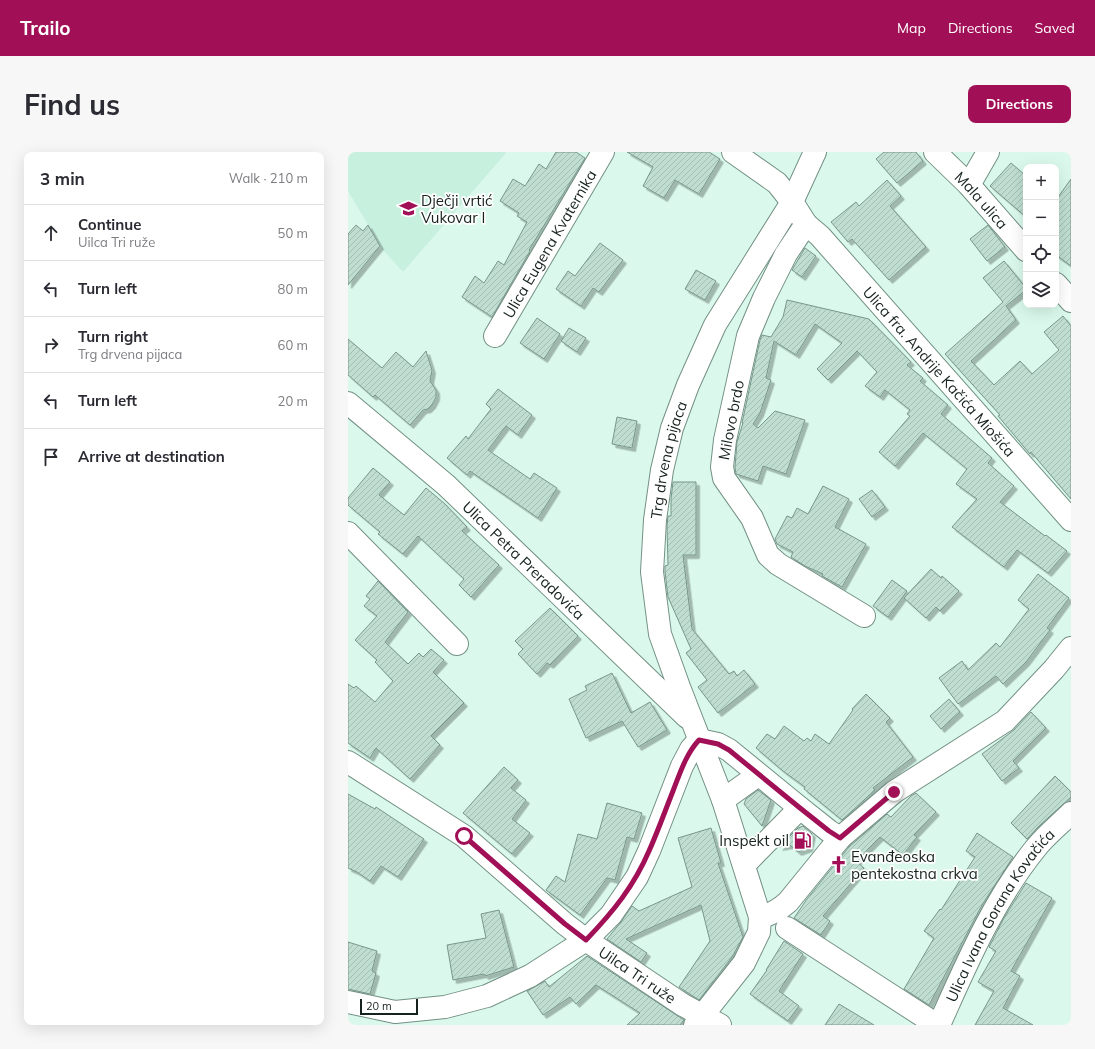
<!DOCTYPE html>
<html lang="en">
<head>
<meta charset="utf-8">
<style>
  :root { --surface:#fff; --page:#f7f7f7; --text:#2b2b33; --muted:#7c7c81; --line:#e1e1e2; --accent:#a11057 }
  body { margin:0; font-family:Mulish,sans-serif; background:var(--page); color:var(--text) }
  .controls { position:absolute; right:12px; top:12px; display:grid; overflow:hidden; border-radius:8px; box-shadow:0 4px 16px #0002 }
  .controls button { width:36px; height:36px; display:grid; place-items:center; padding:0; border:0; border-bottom:1px solid var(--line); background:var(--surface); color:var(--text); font:20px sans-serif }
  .scale { position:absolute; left:12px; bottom:10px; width:58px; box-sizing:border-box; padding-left:4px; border:2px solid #16221d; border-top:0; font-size:11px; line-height:14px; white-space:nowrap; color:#16221d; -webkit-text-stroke:3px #fff; paint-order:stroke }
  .stop { position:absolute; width:12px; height:12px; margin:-9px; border:3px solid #a11057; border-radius:50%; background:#fff }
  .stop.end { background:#a11057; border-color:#fff; box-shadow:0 1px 4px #0008 }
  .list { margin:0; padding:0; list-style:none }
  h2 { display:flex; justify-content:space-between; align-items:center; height:52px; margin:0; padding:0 16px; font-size:17px }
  h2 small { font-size:13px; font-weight:400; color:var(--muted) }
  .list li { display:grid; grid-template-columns:26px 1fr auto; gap:12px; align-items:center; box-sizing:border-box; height:56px; padding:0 16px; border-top:1px solid var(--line) }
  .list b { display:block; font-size:15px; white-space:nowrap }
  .list p { margin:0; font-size:13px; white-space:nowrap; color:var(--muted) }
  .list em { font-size:13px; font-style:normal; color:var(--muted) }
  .icon { flex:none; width:22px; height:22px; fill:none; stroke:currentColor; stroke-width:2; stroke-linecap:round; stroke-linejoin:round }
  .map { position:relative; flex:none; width:723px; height:873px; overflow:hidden; border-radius:8px }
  header { display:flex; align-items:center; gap:24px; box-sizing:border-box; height:56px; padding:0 20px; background:var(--accent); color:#fff }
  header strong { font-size:19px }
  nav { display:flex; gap:22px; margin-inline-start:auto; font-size:14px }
  .intro { display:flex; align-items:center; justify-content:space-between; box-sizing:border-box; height:96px; padding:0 24px }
  h1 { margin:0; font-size:28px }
  .button { padding:10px 18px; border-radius:8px; background:var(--accent); color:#fff; font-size:14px; font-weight:700 }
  main { display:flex; gap:24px; padding:0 24px }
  aside { flex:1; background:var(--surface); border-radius:8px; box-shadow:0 4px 16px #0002 }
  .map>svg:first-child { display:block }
</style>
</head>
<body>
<header>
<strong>Trailo</strong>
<nav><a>Map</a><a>Directions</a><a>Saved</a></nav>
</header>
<div class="intro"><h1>Find us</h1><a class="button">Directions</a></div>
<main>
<aside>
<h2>3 min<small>Walk · 210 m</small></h2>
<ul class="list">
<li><svg class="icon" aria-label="ahead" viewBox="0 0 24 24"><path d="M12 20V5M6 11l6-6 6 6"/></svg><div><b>Continue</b><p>Uilca Tri ruže</p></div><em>50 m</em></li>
<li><svg class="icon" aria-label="left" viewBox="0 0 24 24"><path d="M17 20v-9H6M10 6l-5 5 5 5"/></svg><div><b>Turn left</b></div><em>80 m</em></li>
<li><svg class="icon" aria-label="right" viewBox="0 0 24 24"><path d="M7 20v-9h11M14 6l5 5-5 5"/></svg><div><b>Turn right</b><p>Trg drvena pijaca</p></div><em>60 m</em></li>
<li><svg class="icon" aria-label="left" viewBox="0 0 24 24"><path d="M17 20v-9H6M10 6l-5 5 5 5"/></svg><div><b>Turn left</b></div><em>20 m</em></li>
<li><svg class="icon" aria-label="arrive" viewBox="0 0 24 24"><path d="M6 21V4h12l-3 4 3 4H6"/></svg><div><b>Arrive at destination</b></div></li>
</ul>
</aside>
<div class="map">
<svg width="723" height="873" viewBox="0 0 723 873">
  <defs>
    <pattern id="building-hatch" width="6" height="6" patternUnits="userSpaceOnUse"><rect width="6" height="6" fill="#bfded1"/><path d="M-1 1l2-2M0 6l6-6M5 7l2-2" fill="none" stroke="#a3beb3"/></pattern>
    <filter id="shadow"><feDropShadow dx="3.5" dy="3.5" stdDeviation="0" flood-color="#0004"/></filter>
  </defs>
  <rect width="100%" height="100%" fill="#daf9ec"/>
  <path fill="#c8f0df" d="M0 0H157L158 1 55 120 35 98 0 39Z"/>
  <path fill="url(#building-hatch)" stroke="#79968a" filter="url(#shadow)" d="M208 0H228L237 6 181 98 182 99 144 165 114 145 127 124 136 131 150 109 156 113 179 70 169 64 171 61 152 49 165 27 177 34 191 12 198 17Z
    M279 0H361L372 7 351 42 327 28 316 46 295 34 305 15Z
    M536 0H568L575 9 549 31 528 7Z
    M663 11 678 24V65L642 34Z
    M723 27V114L708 103V48Z
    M539 28 553 44 542 54 578 95 541 128 504 87 500 90 483 70 508 50 511 54Z
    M8 73 15 79 20 73 32 94 0 133V82Z
    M640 73 657 95 639 109 622 87Z
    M252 91 275 108 251 140 245 136 233 154 208 137 220 119 227 124Z
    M457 96 468 104 454 125 444 118Z
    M656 109 678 136V138L658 154 668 168 623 209 646 233 672 209 684 222 711 198 696 180 715 164 723 174V347L683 300 682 302 650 264 652 263 597 202 655 150 635 126Z
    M348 118 368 129 357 148 337 137Z
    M439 148 521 167 563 210 559 213 575 226 572 229 600 253 593 262 644 306 640 311 666 334 652 350 697 384 698 383 719 399 700 421 669 398 656 415 604 375 629 347 608 332 619 317 575 281 547 314 531 300 562 264 559 262 562 258 537 238 532 245 517 234 529 220 509 199 480 228 469 217 494 191 467 172 448 203 426 189 418 226 423 228 412 261 405 272 410 276 427 259 457 268 438 322 415 314 410 329 388 322 387 315 389 290 395 271H394L412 188 414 183 423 185 435 165Z
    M189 166 212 182 196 207 172 191Z
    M221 176 238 186 229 200 213 189Z
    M0 187 34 216 48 200 65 215 78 199 84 218 82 229 88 238V245L84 253 80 257 75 258 62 273 27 243 25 245 0 223Z
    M150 237 184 263 170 283 158 274 140 298 182 327 186 321 209 336 190 366 122 319 119 323 99 306 118 284 120 287 143 257 138 252Z
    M269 265 289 269 284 296 264 292Z
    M25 316 42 330 31 343 56 363 78 336 97 352 119 375 114 379 151 413 123 445 111 433 116 427 70 384 55 402 30 382 32 380 0 353V346Z
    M325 330H348V403H335L344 477 381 522 386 519 389 524 396 518 407 532 370 561 350 535 359 528 338 501 343 497 320 445 317 420V414L320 413 319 374 320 364H323V347Z
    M475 334 501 347 487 375 518 392 494 435 474 424 475 422 457 414 443 405 445 400 429 392 427 387 439 364 444 366 449 356 460 362Z
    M524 338 537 355 524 365 511 347Z
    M583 417 593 426 594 424 611 439 592 459 588 455 578 466 556 446Z
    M690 422 721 446 699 476 702 478 678 510 655 532 648 524 610 552 591 526 614 509 620 518 648 491 652 495 681 457 670 448Z
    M544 428 559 439 540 465 525 454Z
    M30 429 60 460 37 490 60 512 71 501 75 505 83 497 96 508 85 520 116 551 83 584 92 593 62 627 28 596 22 606 0 591V532L6 536 8 534 27 550 45 529 27 510 29 508 7 488 29 464 16 454 22 447 18 444Z
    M202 456 230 484 202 513 199 511 189 522 170 502 175 497 167 489Z
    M264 521 283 561 302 550 319 578 290 595 274 569 238 586 221 547 239 538 237 534Z
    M518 542 542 566 538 570 565 605 525 636 527 638 494 668 456 637 457 635 435 619 408 596 419 582 427 587 436 574 456 589 459 586 463 589 467 582 481 592 505 558 504 557Z
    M601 547 612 560 593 577 582 564Z
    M683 560 698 576 665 609 671 616 654 629 634 602 666 578Z
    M156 615 170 628 163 636 178 648 164 667 182 681 164 702 115 661Z
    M707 624 723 640V645L691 674 679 687 663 671Z
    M410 638 423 648 414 674 396 652 398 647Z
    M568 641 588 660 566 683 569 685 555 703 532 685 520 697 509 710 516 716 475 764 482 769 473 783 446 766 459 747 501 695 539 662 543 665 563 644Z
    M0 642 27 657 28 655 76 687 50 725 33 714 22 729 9 720 0 716Z
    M259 651 294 661 286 687 279 685 267 728 259 726 232 763 198 738 208 724 217 730 230 682 249 687Z
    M455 674 464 682 461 696 450 700 442 693 431 695 450 676Z
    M363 676 373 711H370L395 785 384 805 351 848 331 835 362 789 353 753 278 787 299 801 293 810 259 787 273 770 284 754 291 759 344 735 330 686Z
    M629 681 665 705 634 753 581 853 556 837 586 786 576 779 592 757 593 758 627 705 618 699Z
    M678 731 704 746 663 819 672 824 655 856 685 873H627L646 839 630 830 648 799 641 795 656 766Z
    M151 758 166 815 137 824 136 822 105 828 99 793 138 786 133 762Z
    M436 789 455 802 431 839 451 854 440 869 402 842 419 818H418Z
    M0 790 29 799 24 819 28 821 22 842 0 837Z
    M239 804 336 868 335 869 332 873H279L292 861 248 833 228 852 222 845 195 863 179 839 197 829 201 835Z
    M491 852 526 873H477Z"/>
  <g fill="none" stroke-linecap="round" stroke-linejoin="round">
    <defs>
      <g id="minor">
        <path d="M385 0 429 31 444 50 458 72 438 102 416 146 400 184 377 288 374 315 376 326 404 366 420 403 430 412 516 464"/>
        <path id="s1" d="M587 0 621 33 678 98"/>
        <path d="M621 33 640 0"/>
        <path id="s2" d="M458 72 472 84 723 368"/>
        <path d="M708 132 723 149"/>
        <path id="s3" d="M147 184 255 0"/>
        <path id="s4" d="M0 251 98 333 339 565"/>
        <path d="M0 381 109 492"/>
        <path d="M351 588 370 592 381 598 452 656 481 679 492 686"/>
        <path id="s5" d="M0 610 116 684 217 772 238 788 335 853 372 873"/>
        <path d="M375 648 410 623"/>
        <path d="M396 713 452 656"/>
        <path d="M412 765C423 763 431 758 440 750L492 686 546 640 657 569 706 517 723 496"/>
        <path d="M439 776 589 873"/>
        <path d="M0 850 47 860 97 855 139 844 182 824 238 788 263 763 289 725 301 699 334 614 343 597 351 588"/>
        <path id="s6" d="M347 873 396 811 411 780 412 765 375 648 331 535 312 482 304 420 307 368 314 318 324 276 340 233 367 173 444 50 467 0"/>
        <path id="s7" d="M591 873C618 813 645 749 687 697 697 684 711 673 723 661"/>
      </g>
    </defs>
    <use href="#minor" stroke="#739084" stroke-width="24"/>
    <use href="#minor" stroke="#fff" stroke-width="22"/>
  </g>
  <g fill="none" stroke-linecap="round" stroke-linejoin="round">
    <path stroke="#a11057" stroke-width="5" d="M116 684 217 772 238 788C265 760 286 734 301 699 310 679 317 659 325 639 332 621 338 602 351 588L370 592 381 598 452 656 481 679 492 686 546 640"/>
  </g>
  <defs>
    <symbol id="school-bare" viewBox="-9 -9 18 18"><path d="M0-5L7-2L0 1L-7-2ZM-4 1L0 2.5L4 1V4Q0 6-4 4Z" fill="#a11057" stroke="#fff" stroke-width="2.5" paint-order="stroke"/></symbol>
    <symbol id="fuel-bare" viewBox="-9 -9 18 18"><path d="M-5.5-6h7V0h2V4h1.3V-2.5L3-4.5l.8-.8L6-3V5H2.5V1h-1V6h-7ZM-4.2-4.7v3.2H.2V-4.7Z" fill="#a11057" stroke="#fff" stroke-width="2.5" paint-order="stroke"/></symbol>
    <symbol id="church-bare" viewBox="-9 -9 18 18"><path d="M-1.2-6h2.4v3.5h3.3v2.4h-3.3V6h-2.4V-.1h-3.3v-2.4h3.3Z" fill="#a11057" stroke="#fff" stroke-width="2.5" paint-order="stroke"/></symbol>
  </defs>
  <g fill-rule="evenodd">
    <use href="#school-bare" x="48" y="44" width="25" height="25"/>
    <use href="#fuel-bare" x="442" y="676" width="25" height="25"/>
    <use href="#church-bare" x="478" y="700" width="25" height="25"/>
  </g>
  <g text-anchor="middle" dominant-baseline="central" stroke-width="3.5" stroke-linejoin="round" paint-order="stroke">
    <g font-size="15" fill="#16221d" stroke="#fff" text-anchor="start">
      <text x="73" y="48">Dječji vrtić<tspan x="73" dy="17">Vukovar I</tspan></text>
      <text x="441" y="688" text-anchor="end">Inspekt oil</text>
      <text x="503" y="704">Evanđeoska<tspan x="503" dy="17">pentekostna crkva</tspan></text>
    </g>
    <g font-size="15" fill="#16221d" stroke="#fff">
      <text stroke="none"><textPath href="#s1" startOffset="67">Mala ulica</textPath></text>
      <text stroke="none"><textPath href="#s3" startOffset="107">Ulica Eugena Kvaternika</textPath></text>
      <text stroke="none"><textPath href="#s2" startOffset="199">Ulica fra. Andrije Kačića Miošića</textPath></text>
      <text transform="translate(383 268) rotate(-79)">Milovo brdo</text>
      <text stroke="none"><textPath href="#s6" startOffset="605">Trg drvena pijaca</textPath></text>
      <text stroke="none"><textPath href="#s4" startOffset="236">Ulica Petra Preradovića</textPath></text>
      <text stroke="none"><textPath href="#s7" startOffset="126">Ulica Ivana Gorana Kovačića</textPath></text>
      <text stroke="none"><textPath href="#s5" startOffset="360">Uilca Tri ruže</textPath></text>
    </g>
  </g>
</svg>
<div class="controls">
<button>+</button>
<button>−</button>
<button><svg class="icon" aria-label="locate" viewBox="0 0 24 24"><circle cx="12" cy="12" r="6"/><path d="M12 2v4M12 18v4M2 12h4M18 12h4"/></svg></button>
<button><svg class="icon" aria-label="layers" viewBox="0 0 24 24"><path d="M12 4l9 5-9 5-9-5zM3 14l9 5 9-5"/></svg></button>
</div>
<div class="scale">20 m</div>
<div class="stop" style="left:116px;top:684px"></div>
<div class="stop end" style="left:546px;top:640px"></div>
</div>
</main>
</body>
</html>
